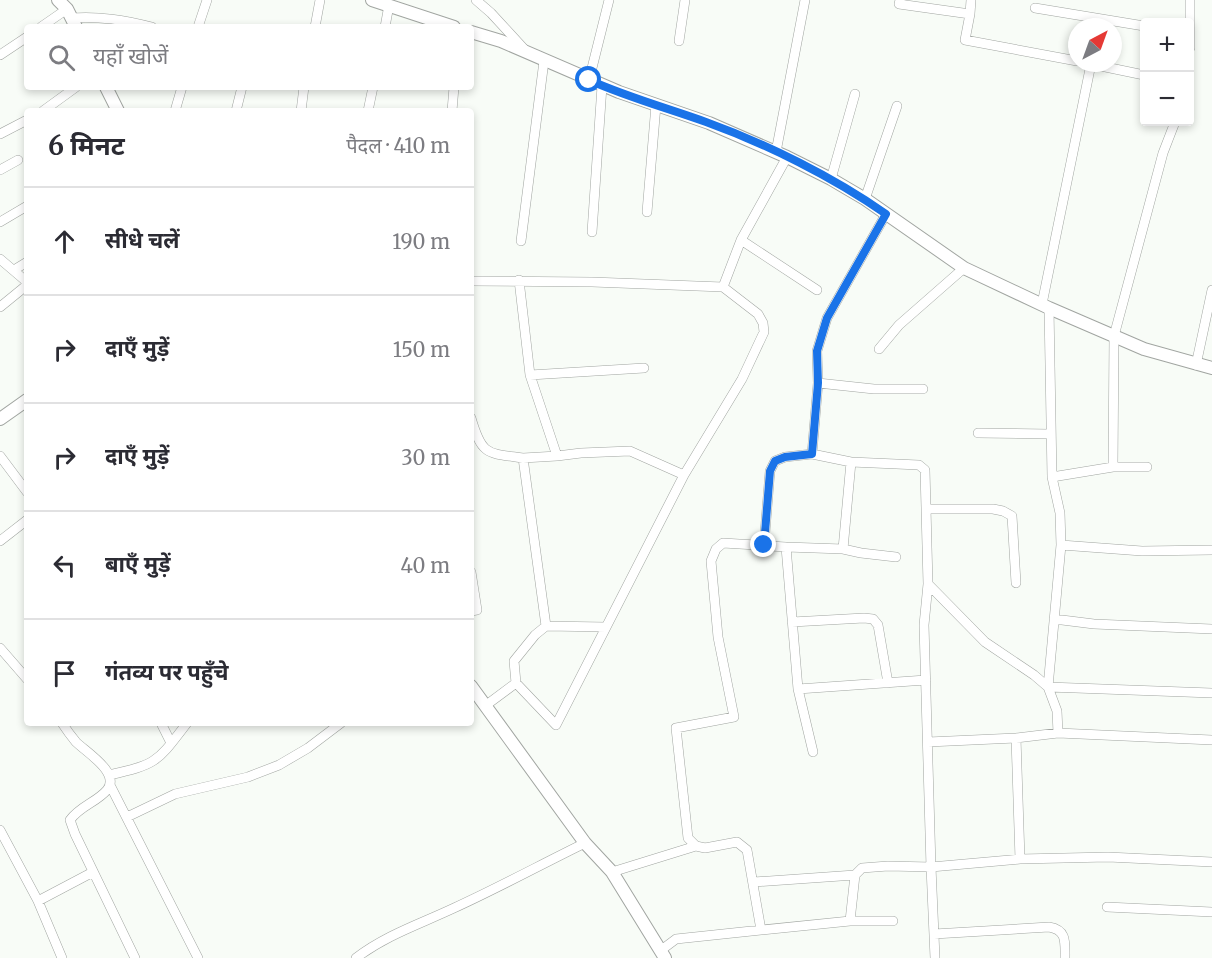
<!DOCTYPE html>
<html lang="hi">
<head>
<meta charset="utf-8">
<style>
  :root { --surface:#fff; --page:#f7f7f7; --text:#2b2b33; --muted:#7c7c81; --line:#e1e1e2 }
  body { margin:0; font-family:Merriweather,"Noto Sans Devanagari",serif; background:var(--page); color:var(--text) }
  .controls { position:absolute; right:18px; top:18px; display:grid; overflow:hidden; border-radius:6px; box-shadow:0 3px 9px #0003 }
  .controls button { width:54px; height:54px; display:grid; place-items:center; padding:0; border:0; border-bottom:2px solid var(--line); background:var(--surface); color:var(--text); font:30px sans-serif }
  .compass { position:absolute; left:1068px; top:18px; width:54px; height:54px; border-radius:50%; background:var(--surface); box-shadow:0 3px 9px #0003; rotate:41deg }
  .stop { position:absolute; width:18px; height:18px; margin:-14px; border:4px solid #1a73e8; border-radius:50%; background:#fff }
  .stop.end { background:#1a73e8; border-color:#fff; box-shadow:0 2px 6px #0008 }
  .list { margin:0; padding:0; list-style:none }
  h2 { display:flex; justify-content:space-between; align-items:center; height:78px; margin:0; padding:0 24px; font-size:26px }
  h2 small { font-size:20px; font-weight:400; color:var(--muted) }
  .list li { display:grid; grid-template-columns:39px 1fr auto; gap:18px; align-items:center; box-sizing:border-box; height:108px; padding:0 24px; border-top:2px solid var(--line) }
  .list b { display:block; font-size:22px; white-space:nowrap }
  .list em { font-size:20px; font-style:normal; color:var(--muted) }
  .icon { flex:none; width:33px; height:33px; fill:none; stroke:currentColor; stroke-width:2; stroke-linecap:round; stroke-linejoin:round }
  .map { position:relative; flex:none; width:1212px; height:958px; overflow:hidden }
  .search { position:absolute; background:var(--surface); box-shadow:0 3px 9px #0003; left:24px; top:24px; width:450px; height:66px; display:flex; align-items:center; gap:15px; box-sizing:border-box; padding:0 21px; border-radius:6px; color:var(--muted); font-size:22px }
  .panel { position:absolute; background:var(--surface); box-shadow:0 3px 9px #0003; left:24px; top:108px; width:450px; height:618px; border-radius:6px }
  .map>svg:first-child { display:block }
</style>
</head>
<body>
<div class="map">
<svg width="1212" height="958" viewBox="0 0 1212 958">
  <rect width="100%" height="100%" fill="#f8fcf7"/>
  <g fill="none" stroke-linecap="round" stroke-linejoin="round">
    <defs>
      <path id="minor" d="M476 0 491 13 525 50
        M900 0 899 4 970 14 965 40 1077 61
        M1035 8 1144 26
        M970 14 971 0
        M71 18C100 16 124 20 152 27
        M41 27 67 9
        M198 27 207 0
        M315 27 320 0
        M385 27 389 5
        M679 41 685 0
        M1190 48V0
        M0 55 27 37
        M1091 64 1144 75
        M589 80 609 0
        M43 111 76 87
        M175 111 182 87
        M236 111 242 87
        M301 111 304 87
        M368 111 373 87
        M452 111 454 87
        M0 134 27 120
        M776 152 805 0
        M0 170 18 160
        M831 179 855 94
        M865 199 897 106
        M647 212 656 105
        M0 222 27 206
        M592 232 602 86
        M741 240 817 290
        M521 241 544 61
        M0 259 27 282
        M14 270 27 262
        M519 280 530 375 557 456 523 458
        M471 281 592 282 723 287 758 314 763 323 764 332 742 379 684 475 556 725 516 683 485 706
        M723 287 741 240 787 157
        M1042 304 1091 64 1087 63
        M0 307 27 285
        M1049 308 1052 477 1060 513 1061 545 1048 687 1212 693
        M879 349 899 325 964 268
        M1196 365 1212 290
        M530 375 644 368
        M818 383 874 389H923
        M471 418C482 456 487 453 523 458L546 626 606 627
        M978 433 1049 434
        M0 456 27 492
        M557 456 581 453 630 451 684 475
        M1147 467H1113L1114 336 1163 153 1175 122
        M1052 477 1113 467
        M927 509H993L1003 511 1012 516 1016 583
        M0 541 27 520
        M764 545 770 471 775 461 785 457 812 454
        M1061 545 1142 551 1212 550
        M786 547 723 543 716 549 711 561 718 637 734 717 676 728 688 838 696 846 705 848 737 842 747 850 761 930 850 921H893
        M843 549 861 553 896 557
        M471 572 477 610 471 611
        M928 584 985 642 1034 675 1048 687 1057 711 1058 733
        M1054 619 1094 624 1212 629
        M792 622 864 618 873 619 878 625 888 683
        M0 648 27 679
        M516 683 514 661 535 635 546 626
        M798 689 926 680
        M62 723C66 729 71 736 76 742 86 752 121 773 107 790 97 802 80 806 70 820L75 834 135 958
        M161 723 171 743
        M1016 738 1020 859
        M928 742 1016 738 1058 733 1212 740
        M813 752 798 689 786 547 843 549 851 462
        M109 775C158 764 157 762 187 723
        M110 785 198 958
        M127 817 175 794 248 777 279 765 308 748 341 723
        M0 830 38 901 62 958
        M612 872 696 846
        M754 882 855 875
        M38 901 93 872
        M1107 907 1212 912
        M850 921 855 875 862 868 888 866 931 867 924 625 928 584 925 470 919 465 851 462 812 454 818 383 817 351 827 318 886 214
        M934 934 1049 927C1067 930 1065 942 1065 958
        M660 951 676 939 761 930
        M356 958C386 935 420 924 454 908 498 888 542 864 585 843
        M935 958 931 867 1020 859 1108 857 1212 862"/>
      <path id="tertiary" d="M58 0 67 9 76 27
        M372 0 454 27
        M471 32 501 41 619 92 709 123 787 157 831 179 865 199 964 268 1049 308 1144 349 1212 368
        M106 87 118 111
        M0 419 27 400
        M471 686 585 843 612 872 665 958"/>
    </defs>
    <use href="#minor" stroke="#a1a5a1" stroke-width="10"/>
    <use href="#tertiary" stroke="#a1a5a1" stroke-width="14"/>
    <use href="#minor" stroke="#fff" stroke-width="9"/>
    <use href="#tertiary" stroke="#fff" stroke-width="12"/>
  </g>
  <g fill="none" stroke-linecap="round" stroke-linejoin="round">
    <path stroke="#1a73e8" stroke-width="8" d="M589 80C627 97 667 108 706 122 767 144 833 177 886 214L827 318 817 351 818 383 812 454 785 457 775 461 770 471 764 545"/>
  </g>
</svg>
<div class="controls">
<button>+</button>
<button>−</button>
</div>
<svg class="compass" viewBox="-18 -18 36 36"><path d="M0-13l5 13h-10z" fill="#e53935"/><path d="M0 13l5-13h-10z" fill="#7c7c81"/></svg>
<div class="stop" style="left:589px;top:80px"></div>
<div class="stop end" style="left:764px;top:545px"></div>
<div class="search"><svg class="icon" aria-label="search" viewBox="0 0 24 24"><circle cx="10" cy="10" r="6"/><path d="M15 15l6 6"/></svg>यहाँ खोजें</div>
<section class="panel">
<h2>6 मिनट<small>पैदल · 410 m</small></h2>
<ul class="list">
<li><svg class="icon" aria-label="ahead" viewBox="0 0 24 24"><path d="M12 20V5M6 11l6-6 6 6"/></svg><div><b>सीधे चलें</b></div><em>190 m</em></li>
<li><svg class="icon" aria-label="right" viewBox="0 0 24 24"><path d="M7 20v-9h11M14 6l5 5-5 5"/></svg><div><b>दाएँ मुड़ें</b></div><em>150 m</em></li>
<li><svg class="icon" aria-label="right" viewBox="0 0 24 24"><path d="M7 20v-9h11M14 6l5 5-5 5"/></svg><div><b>दाएँ मुड़ें</b></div><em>30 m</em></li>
<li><svg class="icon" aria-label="left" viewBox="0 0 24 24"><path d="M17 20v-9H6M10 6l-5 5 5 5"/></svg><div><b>बाएँ मुड़ें</b></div><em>40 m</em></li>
<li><svg class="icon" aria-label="arrive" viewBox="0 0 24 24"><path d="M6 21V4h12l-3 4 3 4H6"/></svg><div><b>गंतव्य पर पहुँचे</b></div></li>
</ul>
</section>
</div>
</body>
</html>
